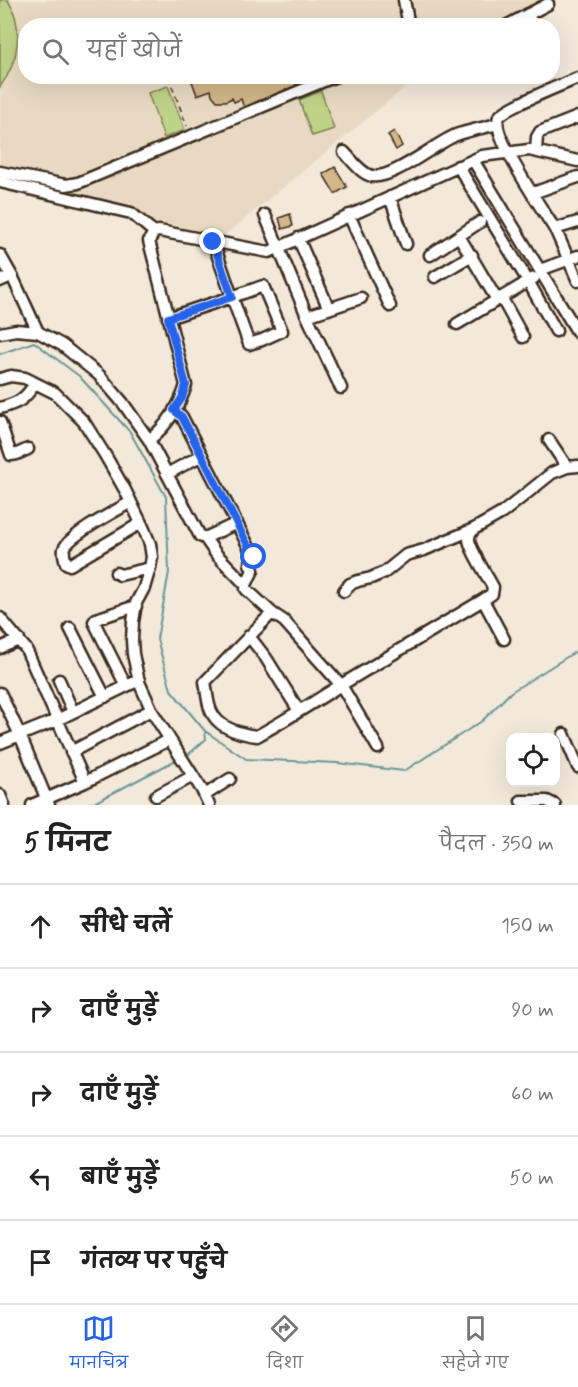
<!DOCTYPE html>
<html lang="hi">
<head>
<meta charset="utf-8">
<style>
  :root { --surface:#fff; --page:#f6f6f6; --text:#222; --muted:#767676; --line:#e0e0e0; --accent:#2563eb }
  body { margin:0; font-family:Mynerve,"Playpen Sans Deva",sans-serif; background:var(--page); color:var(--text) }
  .controls { position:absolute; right:18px; bottom:18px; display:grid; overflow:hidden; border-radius:12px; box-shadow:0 6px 24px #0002 }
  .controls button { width:54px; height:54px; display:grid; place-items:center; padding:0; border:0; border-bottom:2px solid var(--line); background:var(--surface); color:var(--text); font:30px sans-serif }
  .stop { position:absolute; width:18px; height:18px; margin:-14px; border:4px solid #2563eb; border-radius:50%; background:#fff }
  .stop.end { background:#2563eb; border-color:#fff; box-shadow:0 2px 6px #0008 }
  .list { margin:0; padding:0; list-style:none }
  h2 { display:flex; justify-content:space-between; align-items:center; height:78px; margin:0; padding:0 24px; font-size:26px }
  h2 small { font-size:20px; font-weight:400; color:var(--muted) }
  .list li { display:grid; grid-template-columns:39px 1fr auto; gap:18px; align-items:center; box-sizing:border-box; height:84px; padding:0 24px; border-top:2px solid var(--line) }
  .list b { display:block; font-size:22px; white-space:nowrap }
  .list em { font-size:20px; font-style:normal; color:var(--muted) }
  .icon { flex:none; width:33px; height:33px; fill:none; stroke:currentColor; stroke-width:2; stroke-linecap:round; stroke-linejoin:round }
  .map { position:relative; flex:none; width:578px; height:805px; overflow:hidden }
  .search { position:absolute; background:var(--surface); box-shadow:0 6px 24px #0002; left:18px; right:18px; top:18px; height:66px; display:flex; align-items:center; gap:15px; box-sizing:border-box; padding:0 21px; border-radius:24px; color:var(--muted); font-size:22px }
  .sheet { height:498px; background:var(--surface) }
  nav { display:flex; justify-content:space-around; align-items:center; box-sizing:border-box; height:84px; border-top:2px solid var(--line); background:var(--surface); font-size:16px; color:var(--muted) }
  nav a { display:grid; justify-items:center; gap:3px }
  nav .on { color:var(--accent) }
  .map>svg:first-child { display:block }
</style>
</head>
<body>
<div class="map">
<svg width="578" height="805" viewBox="0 0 578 805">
  <rect width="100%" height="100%" fill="#f2e9db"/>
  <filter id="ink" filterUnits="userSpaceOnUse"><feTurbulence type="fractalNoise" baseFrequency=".0167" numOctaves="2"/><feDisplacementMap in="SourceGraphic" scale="12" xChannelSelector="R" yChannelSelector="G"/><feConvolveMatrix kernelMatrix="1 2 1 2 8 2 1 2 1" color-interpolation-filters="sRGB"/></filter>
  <g filter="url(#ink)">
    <path fill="#e8dac2" d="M0 0H558L503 25 26 26V76L418 77 219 240 0 183Z"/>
    <path fill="#bfd388" stroke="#7d7e53" stroke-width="1.5" d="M0 0H8C24 27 19 62 0 87Z
      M168 86 185 130 164 138 148 93Z
      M321 91 334 129 312 136 299 100Z"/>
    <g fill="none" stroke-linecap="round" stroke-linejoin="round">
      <path stroke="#6c9695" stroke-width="2" d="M0 354 34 342 79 376 130 432 166 497 169 572 157 639 171 690 205 731 246 759 337 763 404 771 482 721 511 692 578 650
        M183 757 189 754 206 739 205 732
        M90 805 178 759"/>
    </g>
    <path fill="#d2b788" stroke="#3b2a1e" stroke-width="1.5" d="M190 76H293L297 86 244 108 241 99 234 102 232 98 226 101H217L212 95 211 90 197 95Z
      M394 131 402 146 396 150 388 135Z
      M335 167 347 187 335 194 323 174Z
      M290 214 293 226 282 229 279 218Z"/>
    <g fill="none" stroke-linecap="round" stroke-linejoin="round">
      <defs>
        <path id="minor" d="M404 0 409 26
          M528 14 533 26
          M506 26 548 4
          M536 151 537 137 540 132 578 117
          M344 152C352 160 361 174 372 176 392 180 436 143 456 135 469 130 484 128 497 124
          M473 160 578 333
          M458 166 528 281 556 331
          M0 172 66 185 78 183 336 76
          M0 182 131 213 154 232
          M533 193 578 177
          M390 197 406 244
          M265 215 307 316 341 388
          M349 215 390 306
          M578 222 558 228 556 231 578 281
          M556 231C545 213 489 133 499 117 505 107 564 84 578 78
          M459 236 497 300
          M298 238 329 309
          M0 255 13 278
          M430 255 480 222
          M540 270 578 256
          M435 277 472 255
          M0 281 9 277 13 278 38 332
          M263 286 282 331 262 340 249 344 232 297Z
          M501 297 523 337
          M307 316 361 298
          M168 318 232 297 213 242
          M457 324 534 278
          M0 333 16 330 38 332 62 345 99 375 123 403 149 440C166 427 180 406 186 385L149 241 154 232 159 231 269 252 482 156 529 150 578 161
          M0 379 11 376 25 378 55 393 84 422 105 455 125 490 143 527 150 544 152 557 150 568 144 588 136 603 133 622 132 640 133 654 139 682 153 713 202 790 209 805
          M0 408C18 403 25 400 35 383
          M174 410 182 417 253 555 254 557 250 564 253 570 246 585V589L272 613
          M0 422 11 455 17 454 28 449
          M149 440 200 536 205 538 237 523
          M549 440 567 467
          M167 474 202 455
          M131 502C117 510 68 536 64 549 63 554 65 559 66 563L70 565 141 523
          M205 538 216 554 246 585
          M116 573 120 575 150 568
          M344 591 350 584 358 581 371 578 385 572 406 555 424 550 474 529
          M483 600 504 639
          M0 618 26 649 85 782 169 740
          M70 628 105 697
          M249 636 266 658 299 711
          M0 648 19 640
          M59 680 73 712
          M126 686 94 622 96 619 136 606
          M0 693 20 735 49 805
          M564 734 578 767
          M0 743 57 720 139 680
          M378 748 341 685 284 621 272 613 205 682C207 691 207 702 211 711 218 728 241 734 257 736 286 720 314 702 341 685L346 682 483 600 492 594 493 587C488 577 468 547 469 538 469 534 472 532 474 529L502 513 552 473 567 467 578 466
          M71 752 151 710
          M0 795 4 805
          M205 795 230 779
          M156 796 193 776
          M521 801H547L555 805
          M32 805 85 782"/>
      </defs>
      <use href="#minor" stroke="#3b2a1e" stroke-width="15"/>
      <path stroke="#3b2a1e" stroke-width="1.5" stroke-dasharray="6 4.5" stroke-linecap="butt" d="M168 76 187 126"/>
      <use href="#minor" stroke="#fff" stroke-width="10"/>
    </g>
  </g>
  <g fill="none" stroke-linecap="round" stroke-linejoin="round" filter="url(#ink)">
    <path stroke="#2563eb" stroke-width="8" d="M213 242 232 297 168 318 186 385 182 398 174 410 182 417 254 557"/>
  </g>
</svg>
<div class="controls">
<button><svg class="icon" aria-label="locate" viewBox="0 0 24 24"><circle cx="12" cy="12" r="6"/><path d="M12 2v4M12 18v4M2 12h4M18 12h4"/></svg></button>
</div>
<div class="stop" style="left:254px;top:557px"></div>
<div class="stop end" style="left:213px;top:242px"></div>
<div class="search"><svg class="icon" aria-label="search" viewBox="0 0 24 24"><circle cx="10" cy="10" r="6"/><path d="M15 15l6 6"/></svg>यहाँ खोजें</div>
</div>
<section class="sheet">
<h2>5 मिनट<small>पैदल · 350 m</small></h2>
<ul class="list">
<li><svg class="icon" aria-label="ahead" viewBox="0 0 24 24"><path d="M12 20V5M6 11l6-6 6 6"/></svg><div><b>सीधे चलें</b></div><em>150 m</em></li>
<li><svg class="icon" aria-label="right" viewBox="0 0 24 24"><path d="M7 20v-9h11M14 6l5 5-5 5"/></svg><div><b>दाएँ मुड़ें</b></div><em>90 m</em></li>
<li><svg class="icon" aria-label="right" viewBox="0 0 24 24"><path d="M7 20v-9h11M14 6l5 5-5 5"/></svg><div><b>दाएँ मुड़ें</b></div><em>60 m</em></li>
<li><svg class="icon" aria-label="left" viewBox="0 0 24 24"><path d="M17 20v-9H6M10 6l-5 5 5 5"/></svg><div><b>बाएँ मुड़ें</b></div><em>50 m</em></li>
<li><svg class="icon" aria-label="arrive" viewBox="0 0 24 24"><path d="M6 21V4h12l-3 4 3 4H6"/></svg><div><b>गंतव्य पर पहुँचे</b></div></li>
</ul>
</section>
<nav>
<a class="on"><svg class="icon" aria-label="map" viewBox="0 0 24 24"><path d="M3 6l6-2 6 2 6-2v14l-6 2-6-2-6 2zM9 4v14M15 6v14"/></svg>मानचित्र</a>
<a><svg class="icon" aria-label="directions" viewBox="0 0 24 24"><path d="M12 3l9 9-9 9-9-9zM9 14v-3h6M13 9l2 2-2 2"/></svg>दिशा</a>
<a><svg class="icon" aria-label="saved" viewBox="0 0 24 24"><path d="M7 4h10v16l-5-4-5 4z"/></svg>सहेजे गए</a>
</nav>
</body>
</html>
